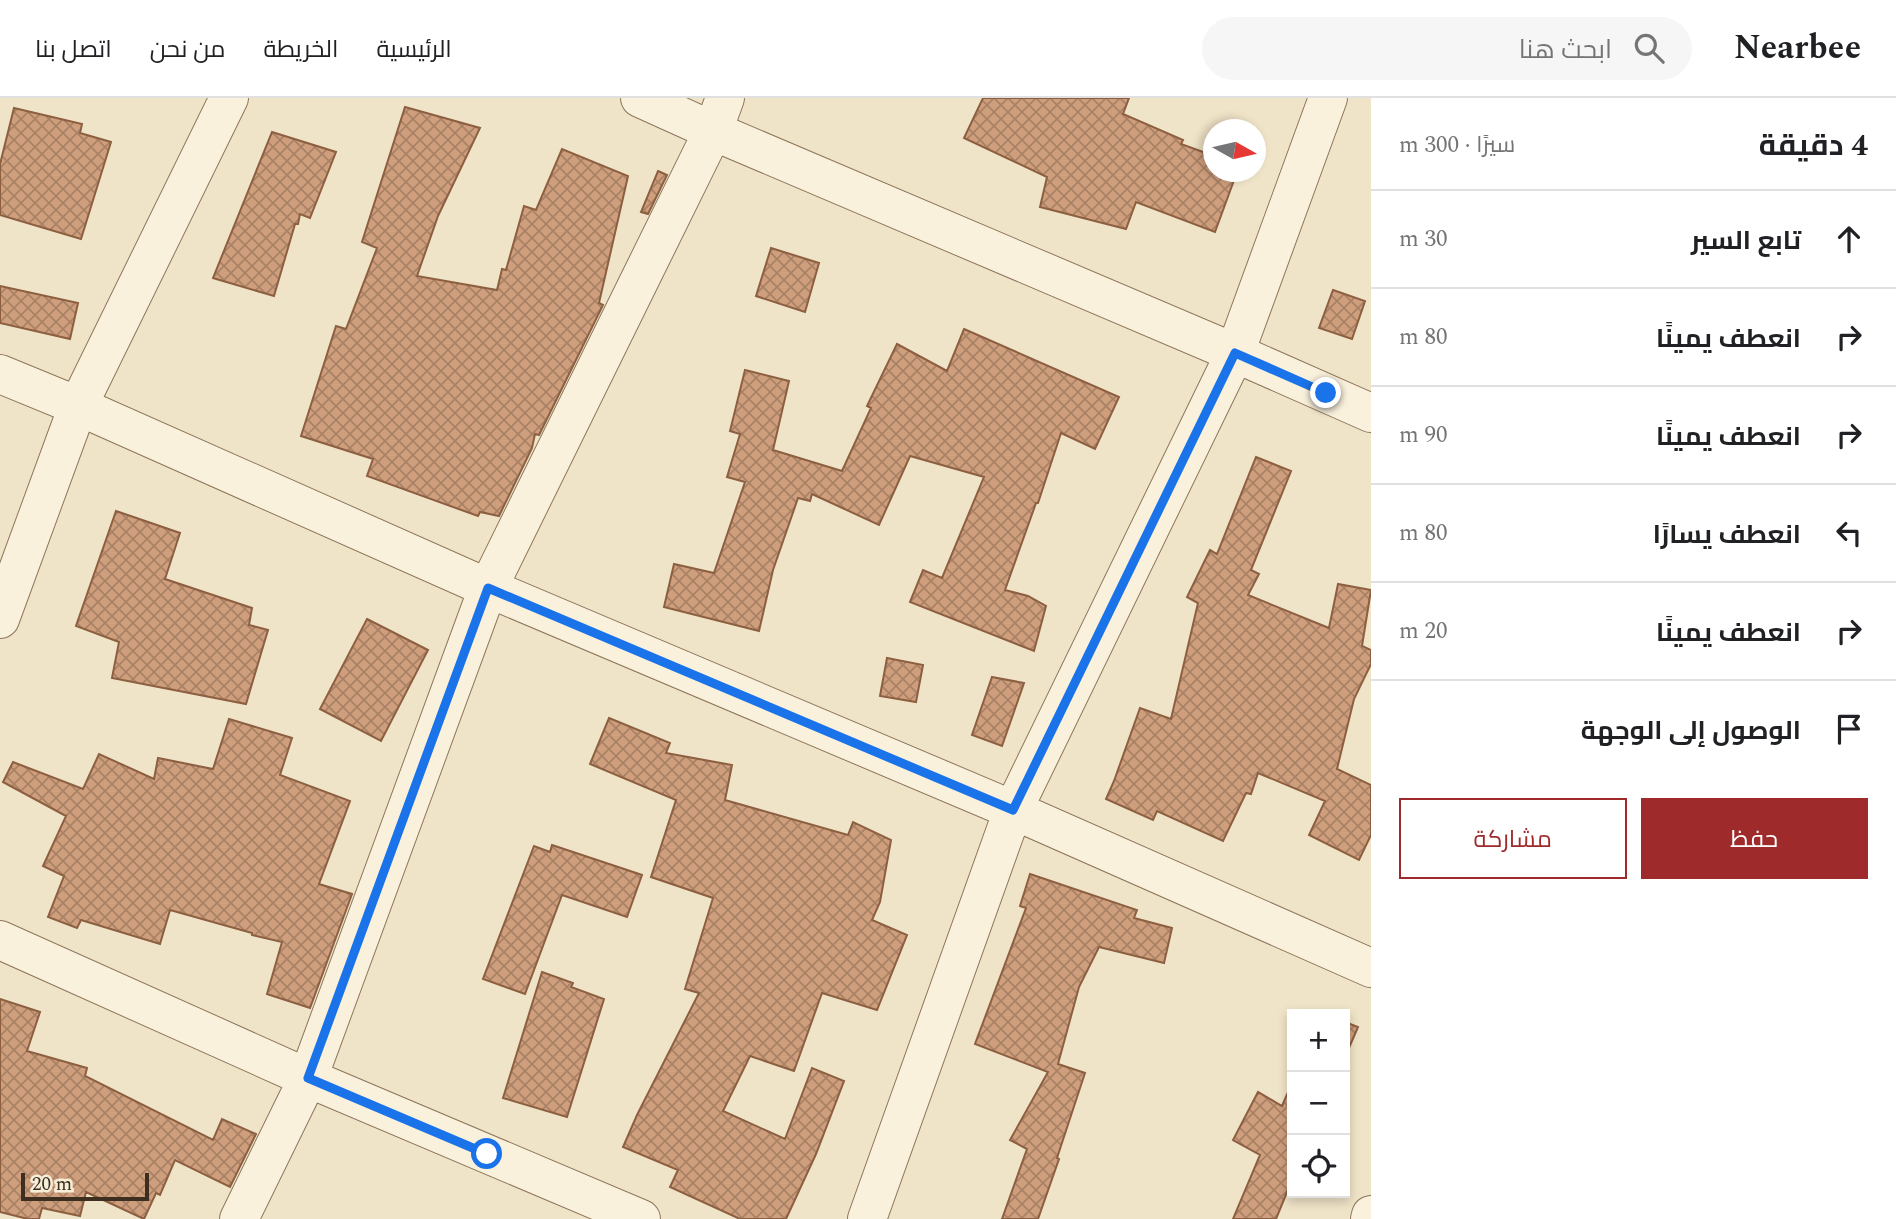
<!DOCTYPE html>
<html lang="ar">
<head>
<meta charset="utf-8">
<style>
  :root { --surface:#fff; --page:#f6f6f6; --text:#202124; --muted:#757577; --line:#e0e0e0; --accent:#9e2a2b }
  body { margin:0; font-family:Spectral,Cairo,serif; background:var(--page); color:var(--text); direction:rtl }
  .controls { position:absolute; right:21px; bottom:21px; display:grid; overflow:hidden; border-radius:0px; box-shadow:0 4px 10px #0003 }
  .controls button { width:63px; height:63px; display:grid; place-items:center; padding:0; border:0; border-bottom:2px solid var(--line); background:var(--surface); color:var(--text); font:35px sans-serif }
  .compass { position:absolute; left:1203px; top:21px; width:63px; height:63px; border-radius:50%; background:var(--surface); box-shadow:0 4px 10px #0003; rotate:98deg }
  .scale { position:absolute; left:21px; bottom:18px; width:128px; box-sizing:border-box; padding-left:7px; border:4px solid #3d2e20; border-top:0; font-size:19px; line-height:24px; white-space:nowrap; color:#3d2e20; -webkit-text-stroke:5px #f7eed8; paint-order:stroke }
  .stop { position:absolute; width:21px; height:21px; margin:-16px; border:5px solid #1a73e8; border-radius:50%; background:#fff }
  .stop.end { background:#1a73e8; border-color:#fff; box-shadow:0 2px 7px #0008 }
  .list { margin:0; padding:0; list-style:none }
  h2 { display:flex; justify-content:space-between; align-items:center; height:91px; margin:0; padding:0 28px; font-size:30px }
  h2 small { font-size:23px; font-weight:400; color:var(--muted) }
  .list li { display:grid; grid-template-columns:46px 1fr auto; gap:21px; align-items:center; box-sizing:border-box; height:98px; padding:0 28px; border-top:2px solid var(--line) }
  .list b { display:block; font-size:26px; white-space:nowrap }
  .list em { font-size:23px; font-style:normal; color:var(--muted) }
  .actions { display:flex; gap:14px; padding:21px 28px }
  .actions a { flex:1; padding:16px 0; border:2px solid var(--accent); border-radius:0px; text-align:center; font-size:24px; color:var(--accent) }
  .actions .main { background:var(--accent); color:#fff }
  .icon { flex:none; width:38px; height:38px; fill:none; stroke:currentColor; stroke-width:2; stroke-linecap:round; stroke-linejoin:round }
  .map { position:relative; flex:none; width:1371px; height:1121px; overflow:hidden; direction:ltr }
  header { display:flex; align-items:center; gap:42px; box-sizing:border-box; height:98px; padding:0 35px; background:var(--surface); border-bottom:2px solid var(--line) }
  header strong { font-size:33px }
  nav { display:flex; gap:38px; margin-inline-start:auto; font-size:24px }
  .search { width:490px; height:63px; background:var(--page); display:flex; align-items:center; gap:18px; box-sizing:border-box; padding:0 24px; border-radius:38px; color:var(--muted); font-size:26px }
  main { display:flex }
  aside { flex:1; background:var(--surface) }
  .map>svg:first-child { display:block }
</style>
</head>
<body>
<header>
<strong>Nearbee</strong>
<div class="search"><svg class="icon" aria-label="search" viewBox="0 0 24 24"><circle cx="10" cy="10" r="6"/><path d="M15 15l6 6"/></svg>ابحث هنا</div>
<nav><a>الرئيسية</a><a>الخريطة</a><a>من نحن</a><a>اتصل بنا</a></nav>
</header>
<main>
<aside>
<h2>4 دقيقة<small>سيرًا · 300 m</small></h2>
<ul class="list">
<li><svg class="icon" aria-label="ahead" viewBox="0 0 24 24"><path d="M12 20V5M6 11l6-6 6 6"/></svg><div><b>تابع السير</b></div><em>30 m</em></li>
<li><svg class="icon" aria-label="right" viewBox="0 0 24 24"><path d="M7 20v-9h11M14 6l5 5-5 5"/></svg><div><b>انعطف يمينًا</b></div><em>80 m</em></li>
<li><svg class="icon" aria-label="right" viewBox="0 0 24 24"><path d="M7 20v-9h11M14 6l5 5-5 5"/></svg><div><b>انعطف يمينًا</b></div><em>90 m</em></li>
<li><svg class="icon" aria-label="left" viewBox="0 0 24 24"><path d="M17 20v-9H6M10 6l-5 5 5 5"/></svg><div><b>انعطف يسارًا</b></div><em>80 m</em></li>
<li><svg class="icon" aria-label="right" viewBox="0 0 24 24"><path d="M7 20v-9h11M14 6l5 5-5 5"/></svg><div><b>انعطف يمينًا</b></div><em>20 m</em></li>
<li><svg class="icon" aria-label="arrive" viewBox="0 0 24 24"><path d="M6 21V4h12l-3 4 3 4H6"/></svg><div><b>الوصول إلى الوجهة</b></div></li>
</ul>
<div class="actions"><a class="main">حفظ</a><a>مشاركة</a></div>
</aside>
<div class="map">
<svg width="1371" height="1121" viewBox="0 0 1371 1121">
  <defs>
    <pattern id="building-cross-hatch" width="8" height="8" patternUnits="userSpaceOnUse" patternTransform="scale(1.75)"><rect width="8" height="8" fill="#cf9f7d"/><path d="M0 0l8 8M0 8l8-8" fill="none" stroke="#a98266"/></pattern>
  </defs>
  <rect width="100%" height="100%" fill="#f0e4c8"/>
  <path fill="url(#building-cross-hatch)" stroke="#8d5f41" stroke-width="2" d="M983 0H1129L1123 16 1183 42 1181 46 1214 58V74H1237L1215 134 1136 104 1126 131 1040 109 1047 79 964 40Z
    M405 9 480 30 438 118 417 178 497 192 502 171 506 172 524 108 536 112 562 51 628 78 599 205 603 207 539 337 535 336 532 350 499 418 480 414 478 418 367 378 373 361 301 338 336 228 346 231 377 150 362 144Z
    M14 10 82 26 80 35 111 44 81 141 0 117V66Z
    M272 34 336 54 310 120 300 116 298 126H295L274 198 213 180Z
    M658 73 667 77 648 116 641 114Z
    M771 150 819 165 805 214 756 198Z
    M0 188 78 205 70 241 0 225Z
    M1333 192 1365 203 1352 241 1319 230Z
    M964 231 1119 299 1095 351 1061 335 1038 405H1036L1005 492 1028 498 1046 508 1034 553 910 504 923 472 942 480 984 379 910 358 879 427 812 396 810 403 798 400 773 472 759 533 664 509 674 466 714 475 745 384 727 379 740 336 730 333 745 272 789 283 773 352 842 373 871 310 867 308 897 246 947 273Z
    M1256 359 1291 373 1251 472 1259 476 1248 497 1329 530 1338 486 1371 492 1362 548 1371 552V566L1354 601 1337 671 1371 687V737L1359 762 1309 737 1325 703 1258 675 1251 696 1246 695 1223 743 1157 713 1153 722 1106 701 1114 683 1140 610 1171 621 1198 505 1187 499 1210 452 1217 456Z
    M116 413 180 435 165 481 252 510 249 527 268 532 246 606 112 580 119 544 76 528Z
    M367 521 428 552 381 643 320 611Z
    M887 560 923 567 916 604 880 598Z
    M992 579 1024 585 1002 648 972 637Z
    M609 620 670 645 666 655 732 667 725 702 848 737 853 724 891 742 880 804 872 822 907 837 877 912 822 895 794 973 750 958 723 1013 785 1041 812 970 844 983 816 1056 786 1121H740L670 1089 678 1072 623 1049 637 1017 699 895 685 891 713 800 651 779 676 702 590 666Z
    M229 621 292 640 280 677 350 703 319 786 352 796 310 910 267 896 282 844 252 837V835L170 812 160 846 81 822 77 830 48 819 64 778 43 768 66 718 3 684 13 664 83 691 99 656 154 681 158 660 213 671Z
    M552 747 642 777 627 819 562 797 525 896 483 881 534 748 550 754Z
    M1030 776 1137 812 1134 820 1172 830 1164 865 1099 849 1079 889 1058 966 1085 975 1057 1060 1059 1061 1038 1121H1002L1027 1051 1010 1042 1048 974 975 946 1026 810 1020 808Z
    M542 874 573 885 571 889 604 901 567 1019 503 1000Z
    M0 901 40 914 27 953 87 970 85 978 213 1042 222 1021 256 1036 230 1089 175 1062 160 1097 156 1095 144 1121 86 1094 80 1118 42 1110 39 1121H28L0 1114Z
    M1345 924 1358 929 1345 959Z
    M1292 985V1082L1276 1121H1233L1260 1057 1233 1042 1258 994 1282 1008Z"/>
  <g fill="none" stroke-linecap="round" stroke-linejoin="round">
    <defs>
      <path id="minor" d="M640 0 713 33 1235 255 1371 315
        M0 276 78 308 488 490 1013 712 1371 870
        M0 521 78 308 229 0
        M0 842 308 980 641 1121
        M239 1121 308 980 488 490 713 33 725 0
        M867 1121 1013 712 1235 255 1328 0
        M1370 1121 1371 1117"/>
    </defs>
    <use href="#minor" stroke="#8d765c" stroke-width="40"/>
    <use href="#minor" stroke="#faf1dc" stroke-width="38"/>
  </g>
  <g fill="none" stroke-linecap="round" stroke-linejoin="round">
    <path stroke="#1a73e8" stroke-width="9" d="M487 1056 308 980 488 490 1013 712 1235 255 1326 295"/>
  </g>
</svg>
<div class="controls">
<button>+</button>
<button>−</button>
<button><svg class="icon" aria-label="locate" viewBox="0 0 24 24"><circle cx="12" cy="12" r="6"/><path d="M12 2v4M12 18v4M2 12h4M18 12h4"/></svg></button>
</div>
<svg class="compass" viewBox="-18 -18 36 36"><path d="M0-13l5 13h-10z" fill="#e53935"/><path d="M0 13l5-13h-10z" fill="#757577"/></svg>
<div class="scale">20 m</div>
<div class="stop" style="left:487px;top:1056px"></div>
<div class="stop end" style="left:1326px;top:295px"></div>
</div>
</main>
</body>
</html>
